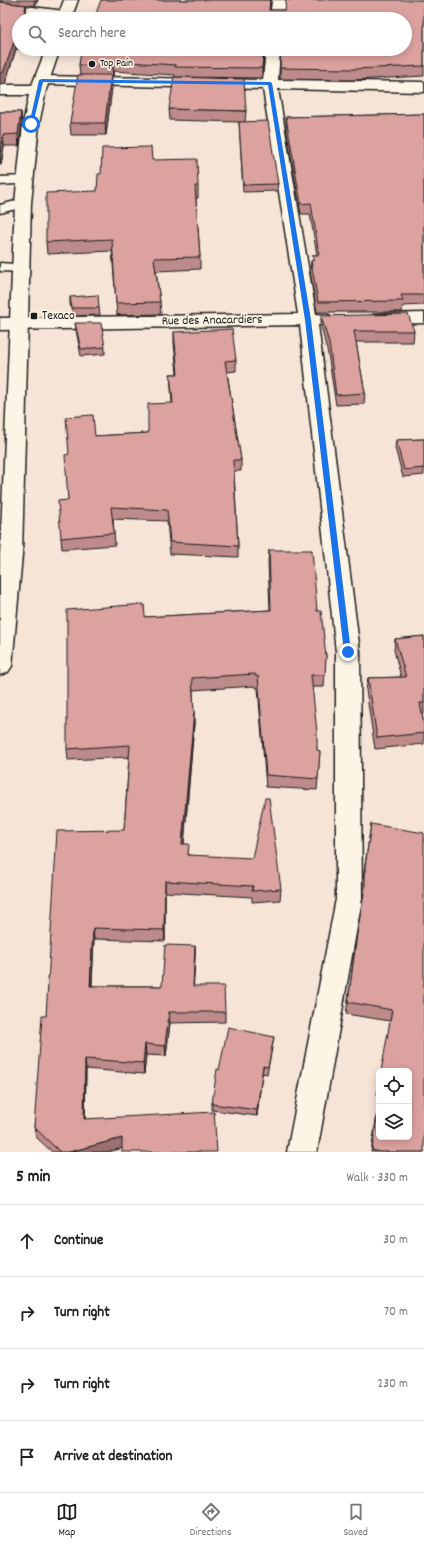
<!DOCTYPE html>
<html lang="en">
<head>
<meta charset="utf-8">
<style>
  :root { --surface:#fff; --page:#f2f2f2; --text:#222; --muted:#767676; --line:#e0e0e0; --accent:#1c1c1c }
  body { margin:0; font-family:Dekko,sans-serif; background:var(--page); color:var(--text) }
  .controls { position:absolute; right:12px; bottom:12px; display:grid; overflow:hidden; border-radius:6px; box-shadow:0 2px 10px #0003 }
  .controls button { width:36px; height:36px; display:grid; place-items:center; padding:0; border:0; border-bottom:1px solid var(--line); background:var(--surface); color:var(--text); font:20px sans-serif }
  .stop { position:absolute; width:12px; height:12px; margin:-9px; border:3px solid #1a73e8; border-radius:50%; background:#fff }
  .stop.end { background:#1a73e8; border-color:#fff; box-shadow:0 1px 4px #0008 }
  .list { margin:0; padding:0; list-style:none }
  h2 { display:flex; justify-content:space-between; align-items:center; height:52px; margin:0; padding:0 16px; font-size:17px }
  h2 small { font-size:13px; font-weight:400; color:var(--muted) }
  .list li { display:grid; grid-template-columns:26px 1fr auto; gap:12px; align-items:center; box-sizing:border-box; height:72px; padding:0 16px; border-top:1px solid var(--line) }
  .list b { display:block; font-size:15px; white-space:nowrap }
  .list em { font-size:13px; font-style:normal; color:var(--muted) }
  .icon { flex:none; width:22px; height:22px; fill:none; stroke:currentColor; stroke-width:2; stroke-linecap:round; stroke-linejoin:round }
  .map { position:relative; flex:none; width:424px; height:1152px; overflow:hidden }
  .search { position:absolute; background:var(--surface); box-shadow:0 2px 10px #0003; left:12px; right:12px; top:12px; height:44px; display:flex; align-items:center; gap:10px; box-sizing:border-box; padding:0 14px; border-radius:22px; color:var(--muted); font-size:15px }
  .sheet { height:340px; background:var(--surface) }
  nav { display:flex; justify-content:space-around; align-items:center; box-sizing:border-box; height:56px; border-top:1px solid var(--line); background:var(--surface); font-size:11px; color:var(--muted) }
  nav a { display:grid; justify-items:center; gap:2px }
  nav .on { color:var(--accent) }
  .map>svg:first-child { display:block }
</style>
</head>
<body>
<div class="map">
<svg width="424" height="1152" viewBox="0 0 424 1152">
  <rect width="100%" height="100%" fill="#f6e4d7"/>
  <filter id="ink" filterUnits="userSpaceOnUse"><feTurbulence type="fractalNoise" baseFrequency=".025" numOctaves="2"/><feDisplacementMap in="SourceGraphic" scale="8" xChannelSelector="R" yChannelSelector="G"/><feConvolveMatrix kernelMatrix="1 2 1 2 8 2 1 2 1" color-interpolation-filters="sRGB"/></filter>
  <g filter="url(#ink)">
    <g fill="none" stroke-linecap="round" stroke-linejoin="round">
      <defs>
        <path id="lane" d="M25 176 30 177 32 180 30 183 0 185V177Z
          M23 199 28 200 30 203 28 206 0 213V205Z
          M0 263 27 265 29 268 27 271 22 272 0 271Z"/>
        <path id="street" d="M272 0H286L284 19H270Z
          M0 3 65 11 70 12 72 15 70 18 63 19 0 11Z
          M266 49H280L278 80 424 82V92L278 89 316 314 329 315 332 319 329 323 318 325 360 652 362 899 317 1152H287L336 899V652L300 325 0 330V318L298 314 263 89 42 84 37 83 35 80 37 77 42 76 263 80Z
          M0 85H38L43 87 46 90 43 93 38 95H0Z
          M424 313V323L379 324 373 323 370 319 373 315 379 314Z"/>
        <path id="secondary" d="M64 0H78L71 19H57Z
          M46 49H60L46 90 39 124 31 203 22 555 12 666 8 672 0 675V556L15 203 23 124 30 90Z"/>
      </defs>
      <use href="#lane" stroke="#1c1c1c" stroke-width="3"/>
      <use href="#street" stroke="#1c1c1c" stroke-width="3"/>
      <use href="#secondary" stroke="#1c1c1c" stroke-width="3"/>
      <use href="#lane" fill="#fcf5e5" fill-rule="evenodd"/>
      <use href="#street" fill="#fcf5e5" fill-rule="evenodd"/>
      <use href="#secondary" fill="#fcf5e5" fill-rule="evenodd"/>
    </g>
    <path fill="#bd8b8a" stroke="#1c1c1c" d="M0 0H38L35 6 0 2Z
      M101 0H271L270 10H285L424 0V76L353 80 280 79V68L405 49Z
      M0 2 26 5 27 16 26 19H19V49H21V50L16 49 5 84 0 85Z
      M82 49H265L262 78 175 77V75L113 71V76H111L112 87 106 135H71L70 123 80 75 79 65Z
      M169 109 246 111 245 122 278 184 277 191 243 192 239 122 170 120Z
      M0 112H21L22 123 19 146H4L1 165H0Z
      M424 114V305L403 306 402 312H317L310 271 311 261H313V255H317L310 214H301L286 128V117Z
      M152 160 198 186V198H196L200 257V269L156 271 160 302 161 314 117 315 112 251 47 254 46 242 97 191 101 174Z
      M70 297 99 308 100 315 73 316 70 304Z
      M321 316 414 331 413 342H356L365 393 364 404 336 405 328 354 321 326Z
      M75 323 105 347V354L81 356 76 330Z
      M174 332 236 360V371L227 372 241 460V471H234L238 546V557L170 554 167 521 113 519 115 545 62 549 61 538 68 500 69 454 95 436 148 433 172 403 170 374H177L174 343Z
      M424 439V475L403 477 395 448 396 440Z
      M269 550 317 611 326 656 324 687H312L317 750 320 751 317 790 266 787 258 688H255V686L193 690 194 724 184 844 189 855 281 889 280 900 252 902V897L165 892V941L94 939 92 986H162L195 946V957L193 986 225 1012V1022L170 1023 166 1056 146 1055 144 1074 86 1069 85 1119 122 1148 108 1152H52L36 1137 34 1127 46 1016 124 830 129 757 68 760 67 749 145 617 270 610 268 562Z
      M424 636V714H422L424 725V744L375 749 366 690 368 678 401 677 394 650 395 639Z
      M371 824 424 1152H371L379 1102V1137L390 1021 346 1014 357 934 363 897V879Z
      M274 1037 273 1043 267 1074 262 1073 257 1116 212 1110V1104L219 1070Z
      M379 1084V1095H377Z"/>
    <path fill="#9a7170" stroke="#1c1c1c" d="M34 0H38L35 6Z
      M26 5 27 16 26 19H23Z
      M15 39 16 49 5 84 0 85V73Z
      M264 49H265L262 78V68Z
      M113 61V76L112 66Z
      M111 75 112 87 106 135 105 123Z
      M21 112 22 123 19 146 18 134Z
      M3 135 4 146 1 165 0 153Z
      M194 712V724L183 855 182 844Z
      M165 881V941L164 930Z
      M93 928 94 939 91 997 90 986Z
      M195 946V957L193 997V986Z
      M169 1012 170 1023 166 1056 165 1046Z
      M145 1044 146 1055 144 1074 143 1063Z
      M85 1059 86 1069 85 1129 84 1119Z
      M263 1066 262 1073 257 1116V1110Z
      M122 1138 123 1148 108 1152H69Z"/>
    <path fill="#dca2a0" stroke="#1c1c1c" d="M101 0H270L269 10H285L286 0H424V66L353 69 280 68 281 49H405V19H94Z
      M0 2 26 5 23 19H19V39H15L3 73H0Z
      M82 49H264L262 68 175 67 176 65 113 61 112 66 79 65 81 52Z
      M78 75H111L105 123H70Z
      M174 77 244 79 246 111 169 109Z
      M0 112H21L18 134 3 135 0 153Z
      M424 114V295H401L403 301 318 302 311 261 314 260 313 255H319L311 203 301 204 286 117Z
      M268 121 278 184 243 185 239 122Z
      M151 147 152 160 197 159 198 186H195L200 257 154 258 160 302 116 303 112 239 46 242V193L97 191 98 174H101L102 148Z
      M98 295 99 308H72L70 297Z
      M408 314 414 331H354L365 393 336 395 329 343 321 316Z
      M75 323H101L105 347 81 349Z
      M232 329 236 360 225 361 241 460H233L238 546 170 542 167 510 111 507 114 533 61 538 58 501 68 500 65 455 69 454 66 417 93 415 95 436 148 433V404L173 403 170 374H178L174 332Z
      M424 439V468L404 470 396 440Z
      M269 550H312L317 611H321L326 656 325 675H311L317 732V750L320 751 318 779 266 775 258 676H255V674L192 678 194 712 182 844H189L188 855 252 858 265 798H269L281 889 252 891 253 886 165 881 164 930 93 928 90 986H162L165 945 195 946 193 986H224L225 1012H169L165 1046 145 1044 143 1063 85 1059 84 1119 214 1112 217 1152H122V1138L69 1152H60L34 1127 42 1016H46L57 831 124 830 130 745 67 749V610L144 604 145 617 271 610Z
      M424 636V703H420L424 725V733L377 738 368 678 406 677 395 639Z
      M371 824 424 833V1152H380L372 1150 379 1104V1137H409V1071H381L392 1010 348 1002 357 934 365 887V867Z
      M228 1027 274 1037 268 1067 263 1066 257 1110 212 1104 217 1069 219 1070Z"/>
  </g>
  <path fill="#1a73e8" d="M42 79 270 82 272 83 311 320 351 652 350 654 348 655 344 652 305 320 268 85 43 82 33 124 29 125 39 80Z"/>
  <g fill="#1c1c1c" stroke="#fcf5e5" stroke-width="1.5">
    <circle cx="92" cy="64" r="4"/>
    <rect x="30" y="312" width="8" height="8" rx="2"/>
  </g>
  <g text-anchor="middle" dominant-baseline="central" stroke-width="3.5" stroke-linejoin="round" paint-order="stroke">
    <g font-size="11" fill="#1c1c1c" stroke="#fcf5e5" text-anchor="start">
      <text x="100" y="64">Top Pain</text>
    </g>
    <g font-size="13" fill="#1c1c1c" stroke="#fcf5e5" text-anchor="start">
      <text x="42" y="316">Texaco</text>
    </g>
    <g font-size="13" fill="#1c1c1c" stroke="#fcf5e5">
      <text transform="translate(212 321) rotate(-1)">Rue des Anacardiers</text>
    </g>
  </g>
</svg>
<div class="controls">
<button><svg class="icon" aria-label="locate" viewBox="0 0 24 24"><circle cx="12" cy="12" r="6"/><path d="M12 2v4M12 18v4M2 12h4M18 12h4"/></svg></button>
<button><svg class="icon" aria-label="layers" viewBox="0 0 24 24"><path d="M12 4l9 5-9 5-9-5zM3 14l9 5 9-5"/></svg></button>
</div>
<div class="stop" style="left:31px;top:124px"></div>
<div class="stop end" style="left:348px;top:652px"></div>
<div class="search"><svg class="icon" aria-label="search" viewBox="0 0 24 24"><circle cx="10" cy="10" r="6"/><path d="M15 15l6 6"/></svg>Search here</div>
</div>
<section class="sheet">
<h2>5 min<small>Walk · 330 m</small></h2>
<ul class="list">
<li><svg class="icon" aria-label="ahead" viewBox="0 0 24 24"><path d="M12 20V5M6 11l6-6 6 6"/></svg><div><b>Continue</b></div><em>30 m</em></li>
<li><svg class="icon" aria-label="right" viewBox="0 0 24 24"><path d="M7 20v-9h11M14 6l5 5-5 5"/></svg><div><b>Turn right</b></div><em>70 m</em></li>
<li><svg class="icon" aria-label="right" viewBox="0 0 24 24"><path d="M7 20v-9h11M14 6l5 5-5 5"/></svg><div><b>Turn right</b></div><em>230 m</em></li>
<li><svg class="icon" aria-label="arrive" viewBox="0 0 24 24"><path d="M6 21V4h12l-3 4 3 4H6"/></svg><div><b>Arrive at destination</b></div></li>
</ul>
</section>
<nav>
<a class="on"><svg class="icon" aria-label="map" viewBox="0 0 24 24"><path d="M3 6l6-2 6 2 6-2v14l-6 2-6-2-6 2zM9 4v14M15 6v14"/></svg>Map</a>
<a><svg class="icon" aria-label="directions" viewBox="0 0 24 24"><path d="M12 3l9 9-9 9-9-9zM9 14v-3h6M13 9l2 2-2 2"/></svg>Directions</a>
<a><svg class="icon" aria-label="saved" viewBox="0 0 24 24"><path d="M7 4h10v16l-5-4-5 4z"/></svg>Saved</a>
</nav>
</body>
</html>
